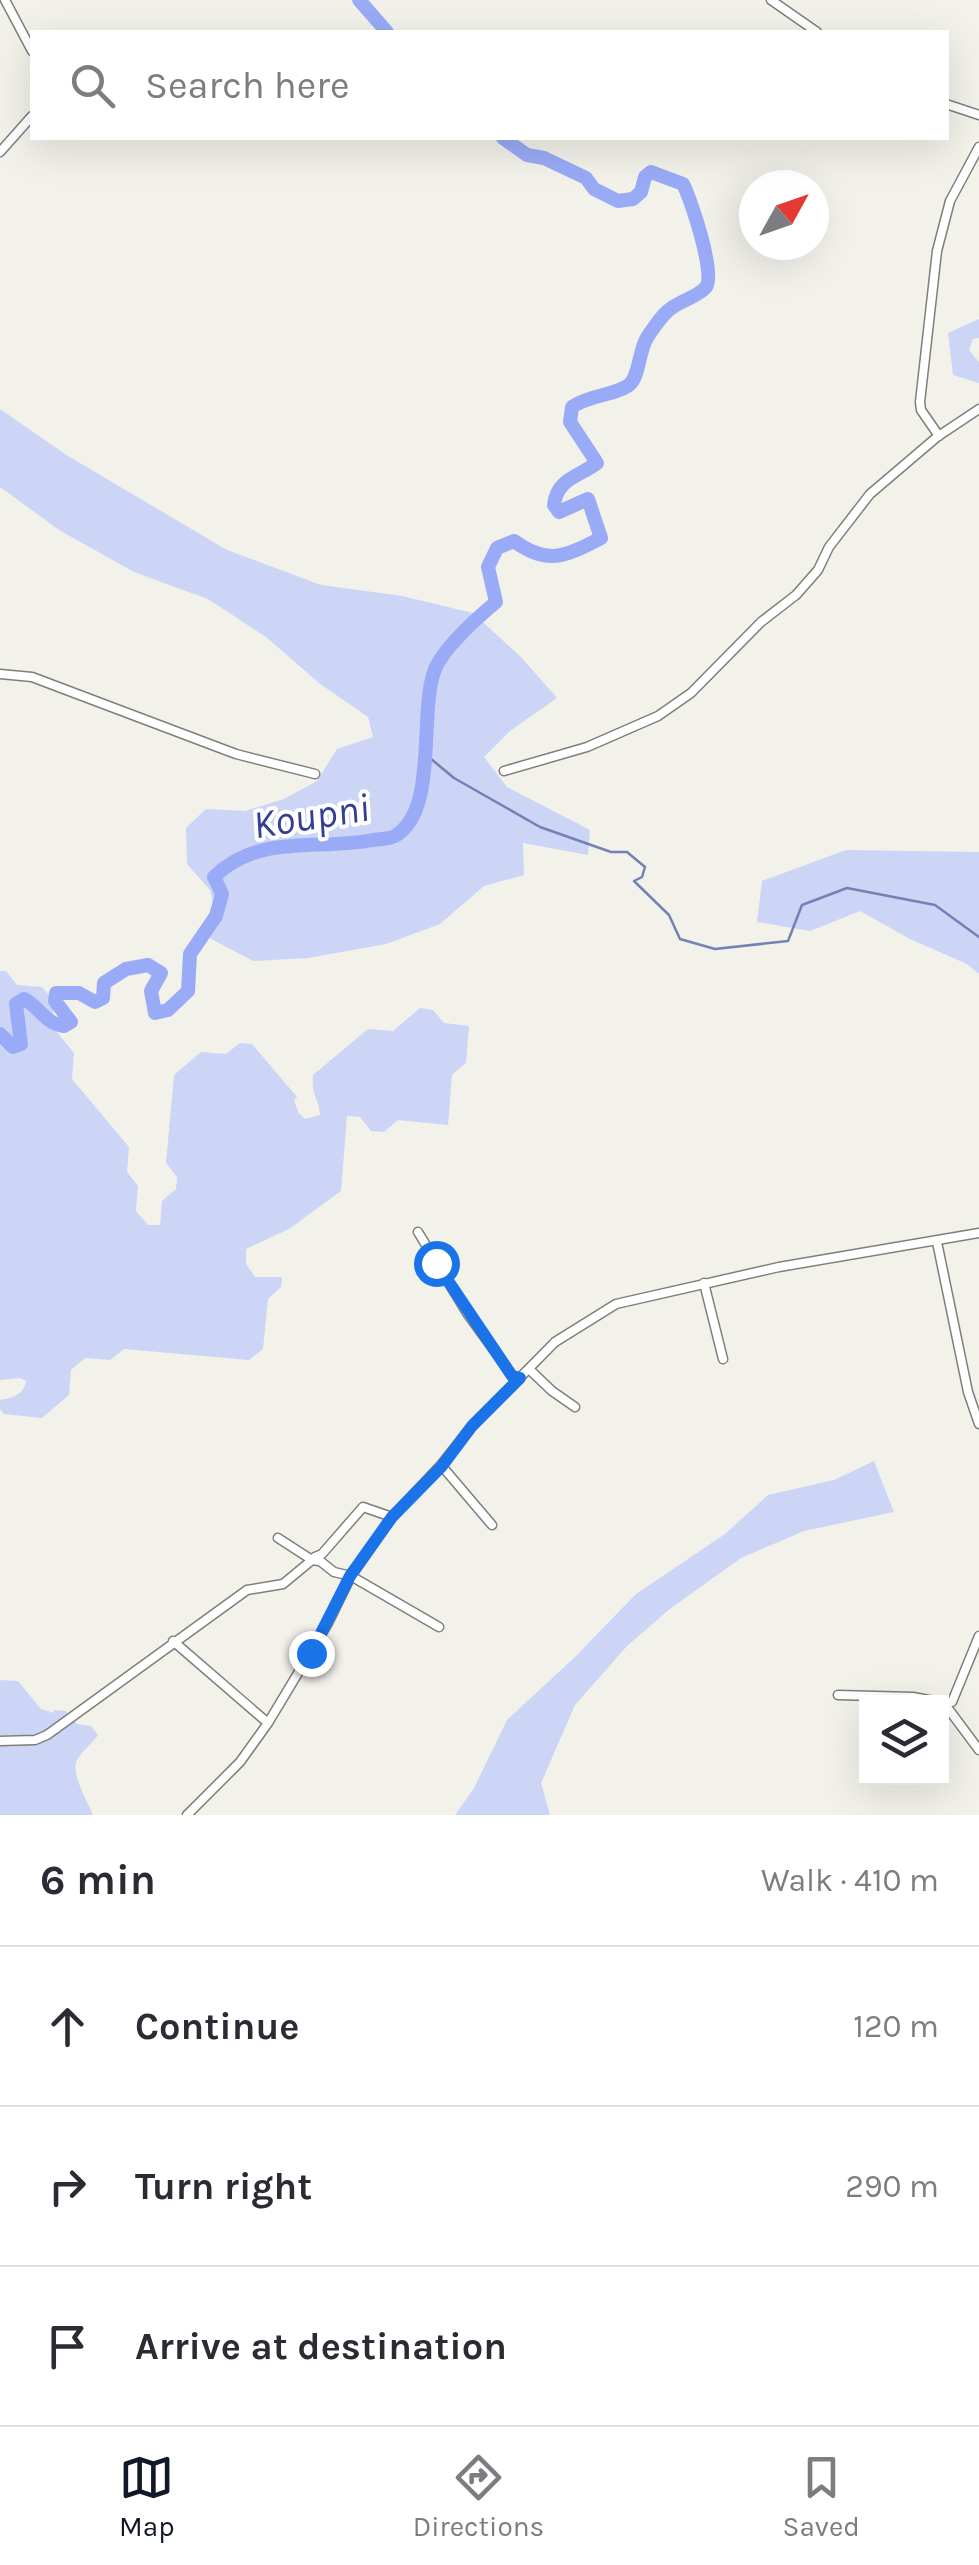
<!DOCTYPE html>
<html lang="en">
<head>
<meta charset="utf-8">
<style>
  :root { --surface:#fff; --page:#f7f7f7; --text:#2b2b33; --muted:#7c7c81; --line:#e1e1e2; --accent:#111827 }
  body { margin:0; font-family:Karla,sans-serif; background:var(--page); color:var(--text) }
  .controls { position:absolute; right:30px; bottom:30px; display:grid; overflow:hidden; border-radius:0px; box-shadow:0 10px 40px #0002 }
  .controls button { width:90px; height:90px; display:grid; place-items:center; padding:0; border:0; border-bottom:2px solid var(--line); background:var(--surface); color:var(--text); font:50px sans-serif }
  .compass { position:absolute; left:739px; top:170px; width:90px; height:90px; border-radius:50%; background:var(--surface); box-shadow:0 10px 40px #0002; rotate:50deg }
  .stop { position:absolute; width:30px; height:30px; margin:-22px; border:8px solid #1a73e8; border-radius:50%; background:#fff }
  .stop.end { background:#1a73e8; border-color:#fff; box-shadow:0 2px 10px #0008 }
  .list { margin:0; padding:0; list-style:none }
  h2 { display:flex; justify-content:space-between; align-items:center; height:130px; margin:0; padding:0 40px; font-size:42px }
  h2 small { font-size:32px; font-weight:400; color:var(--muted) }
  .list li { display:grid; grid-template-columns:65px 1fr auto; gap:30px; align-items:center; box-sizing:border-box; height:160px; padding:0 40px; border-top:2px solid var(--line) }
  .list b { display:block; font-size:38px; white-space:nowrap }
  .list em { font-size:32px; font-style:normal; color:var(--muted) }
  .icon { flex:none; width:55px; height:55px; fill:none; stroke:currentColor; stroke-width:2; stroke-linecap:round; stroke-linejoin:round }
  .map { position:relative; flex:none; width:979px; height:1815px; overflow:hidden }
  .search { position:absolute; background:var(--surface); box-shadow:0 10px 40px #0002; left:30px; right:30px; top:30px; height:110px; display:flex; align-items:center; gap:25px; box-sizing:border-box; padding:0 35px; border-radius:0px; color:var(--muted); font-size:38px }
  .sheet { height:610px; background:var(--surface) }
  nav { display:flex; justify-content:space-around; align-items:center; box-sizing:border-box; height:140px; border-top:2px solid var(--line); background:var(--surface); font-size:28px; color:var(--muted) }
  nav a { display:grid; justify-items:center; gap:5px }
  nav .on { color:var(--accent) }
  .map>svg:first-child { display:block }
</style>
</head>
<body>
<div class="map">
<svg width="979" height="1815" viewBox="0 0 979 1815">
  <rect width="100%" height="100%" fill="#f2f1ea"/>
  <path fill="#ccd5f6" d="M979 319V338L973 339 969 350 979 362V383L953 375 948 333Z
    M0 409 68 456 227 550 321 585 402 596 473 613 521 657 557 698 510 731 484 757 507 787 590 830 588 855 523 843 524 875 484 886 440 924 386 944 308 958 253 961 202 934 217 919 210 890 187 864 186 828 206 809 245 811 284 799 317 781 337 749 373 737 368 717 319 683 266 637 208 599 134 572 59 530 0 487Z
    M846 850 979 852V974L967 964 910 939 860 911 810 931 757 922 762 881Z
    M0 971H6L17 985 42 987 54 1001 52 1026 74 1053 72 1079 129 1147 127 1172 138 1186 136 1211 148 1225H160L162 1201 176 1189 177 1177 166 1163 174 1075 201 1052 226 1054 240 1043 252 1044 297 1097 294 1100 298 1112 305 1119 320 1115C319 1097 311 1098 313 1075L368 1029 393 1031 420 1008 433 1010 444 1023 469 1026 466 1063 452 1075 448 1125 398 1120 384 1132 371 1131 360 1117 347 1116 341 1191 289 1229 246 1249V1264L255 1277H282L281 1287 268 1299 263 1349 249 1360 124 1349 110 1360 85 1358 71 1370 69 1395 42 1418 4 1414 0 1409V1400C12 1398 24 1395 26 1381L20 1378 0 1380Z
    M874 1461 894 1512 804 1531 741 1558 671 1608 627 1646 575 1705 541 1783 550 1815H455L474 1788 507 1720 574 1658 636 1594 725 1534 768 1495 834 1480Z
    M0 1680 18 1681 41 1709 55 1713 53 1710 66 1711 77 1724 91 1726 98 1735C92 1744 81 1752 77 1760 70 1773 88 1802 93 1815H0Z"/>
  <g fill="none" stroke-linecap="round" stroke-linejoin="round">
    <path stroke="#7481b5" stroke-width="2.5" d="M425 754 454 778 540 827 611 852H627L645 867 642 877 634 881 669 915 680 939 715 949 788 941 802 905 847 888 935 905 979 937"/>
    <path stroke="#99abf6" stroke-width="14" d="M359 0 387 32
      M0 1034 13 1047 21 1044 16 1004 24 999C40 1007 44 1023 64 1026L71 1022 55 1001 56 993H79L95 1002 103 998 104 983 126 969 148 965 161 973 151 991 155 1013 168 1010 188 991 190 954 216 916 222 894 214 877C259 833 317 851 373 840 379 839 390 839 395 836 439 810 418 713 435 669 445 646 477 618 496 602L488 567 497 548 514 541C548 566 566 556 601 538L588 499 559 512 554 505C557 479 578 477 597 463L570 422 572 407C591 394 614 396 629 385 640 376 638 351 648 336 655 326 663 313 673 307 683 300 699 296 706 287 716 275 691 199 683 184L651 172 645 177 641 192 633 199 618 201 594 189 586 178 544 158 527 155 503 138"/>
    <defs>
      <path id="minor" d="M5 0 32 51
        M771 0 817 32
        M946 104 979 115
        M0 152 32 116
        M939 436 921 410 920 402 937 251 950 201 979 147
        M0 674 32 677 236 754 315 774
        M504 771 587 747 658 716 691 693 761 622 796 595 818 570 829 547 870 494 937 437 979 409
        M418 1232 467 1313 512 1375 519 1378
        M937 1242 968 1392 979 1424
        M704 1283 723 1359
        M529 1369 552 1391 575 1407
        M441 1465 492 1525
        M278 1538 312 1560 319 1561 315 1557 334 1572 351 1576 439 1627
        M315 1557 322 1554 363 1507 392 1517
        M173 1641 268 1723
        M838 1695 913 1697 944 1703 979 1750
        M944 1703 952 1702 979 1636
        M0 1741 35 1740 47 1735 247 1590 283 1584 312 1560
        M187 1815 240 1762 268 1723 327 1625 351 1576 392 1517 441 1465 472 1426 555 1342 616 1304 779 1267 979 1233"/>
    </defs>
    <use href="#minor" stroke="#7f7e78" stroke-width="11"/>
    <use href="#minor" stroke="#fff" stroke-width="8"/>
  </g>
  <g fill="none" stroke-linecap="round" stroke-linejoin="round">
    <path stroke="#1a73e8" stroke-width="12" d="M311 1653 350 1576 392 1517 442 1466 472 1426 520 1378 512 1376 436 1263"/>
  </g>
  <g text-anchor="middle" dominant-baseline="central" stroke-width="8" stroke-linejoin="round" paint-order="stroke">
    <g font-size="40" font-style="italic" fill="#333e94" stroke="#fff">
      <text transform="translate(311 816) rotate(-9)">Koupni</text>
    </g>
  </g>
</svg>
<div class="controls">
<button><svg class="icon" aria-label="layers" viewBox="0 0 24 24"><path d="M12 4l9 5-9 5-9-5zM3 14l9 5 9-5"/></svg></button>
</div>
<svg class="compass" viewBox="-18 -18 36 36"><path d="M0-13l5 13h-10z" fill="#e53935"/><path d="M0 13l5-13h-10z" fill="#7c7c81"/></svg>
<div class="stop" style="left:436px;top:1263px"></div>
<div class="stop end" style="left:311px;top:1653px"></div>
<div class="search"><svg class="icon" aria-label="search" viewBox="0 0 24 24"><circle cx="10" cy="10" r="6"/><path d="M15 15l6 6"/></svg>Search here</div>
</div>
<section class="sheet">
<h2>6 min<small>Walk · 410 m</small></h2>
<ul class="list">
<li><svg class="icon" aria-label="ahead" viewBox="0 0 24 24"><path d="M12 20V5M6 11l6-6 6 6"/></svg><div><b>Continue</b></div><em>120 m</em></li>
<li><svg class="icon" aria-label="right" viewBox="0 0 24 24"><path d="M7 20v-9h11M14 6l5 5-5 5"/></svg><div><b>Turn right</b></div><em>290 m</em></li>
<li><svg class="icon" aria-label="arrive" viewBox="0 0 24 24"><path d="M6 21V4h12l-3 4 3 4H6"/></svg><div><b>Arrive at destination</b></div></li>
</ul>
</section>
<nav>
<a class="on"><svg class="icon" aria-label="map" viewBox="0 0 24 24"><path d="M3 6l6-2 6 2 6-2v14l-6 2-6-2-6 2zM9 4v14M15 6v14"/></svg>Map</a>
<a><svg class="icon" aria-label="directions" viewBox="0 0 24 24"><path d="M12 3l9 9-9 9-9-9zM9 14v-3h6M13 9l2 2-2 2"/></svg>Directions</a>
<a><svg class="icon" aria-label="saved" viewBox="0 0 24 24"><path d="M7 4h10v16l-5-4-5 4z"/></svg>Saved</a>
</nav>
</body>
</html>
